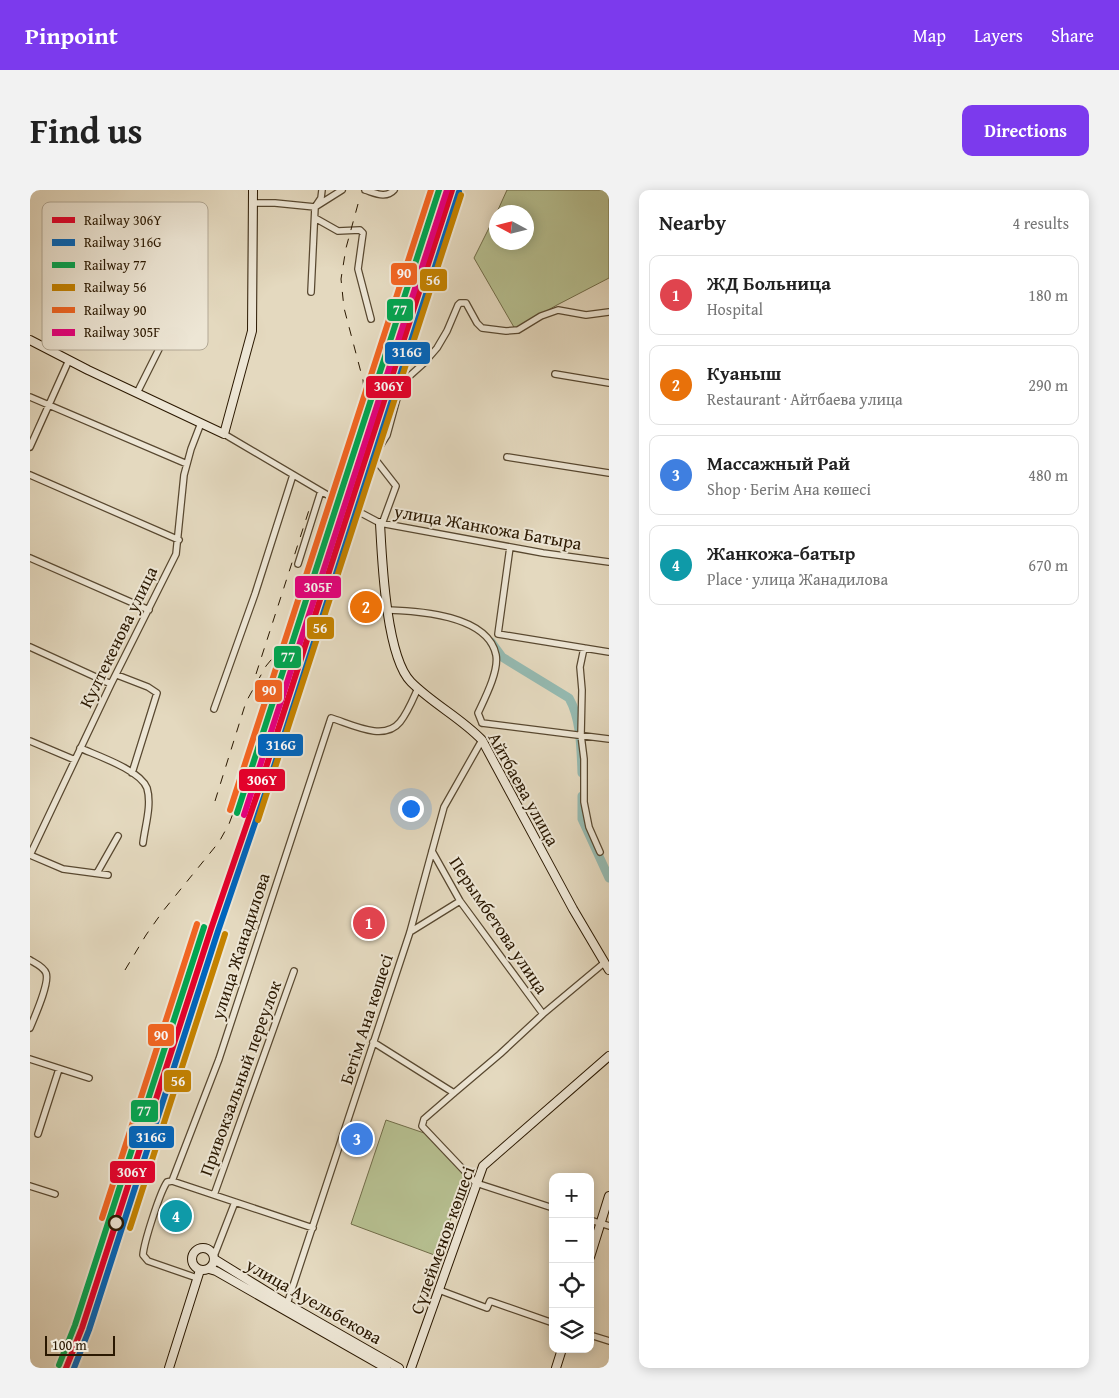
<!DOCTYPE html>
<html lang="en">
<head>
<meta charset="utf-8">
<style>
  :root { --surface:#fff; --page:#f2f2f2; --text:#222; --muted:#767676; --line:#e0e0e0; --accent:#7c3aed }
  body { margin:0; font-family:"Gentium Book Plus",serif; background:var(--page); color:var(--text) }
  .controls { position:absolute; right:15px; bottom:15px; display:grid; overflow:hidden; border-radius:10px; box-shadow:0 2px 12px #0003 }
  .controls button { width:45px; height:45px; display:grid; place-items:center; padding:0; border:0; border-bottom:1px solid var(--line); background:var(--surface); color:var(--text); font:25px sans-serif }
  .compass { position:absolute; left:459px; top:15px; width:45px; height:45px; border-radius:50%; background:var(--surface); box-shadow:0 2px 12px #0003; rotate:277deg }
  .scale { position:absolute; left:15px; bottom:12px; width:70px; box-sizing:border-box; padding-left:5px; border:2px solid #2a1801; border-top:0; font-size:14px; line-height:18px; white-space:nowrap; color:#2a1801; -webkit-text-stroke:4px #ede6d5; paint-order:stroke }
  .you { position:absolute; left:380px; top:618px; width:18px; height:18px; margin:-12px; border:4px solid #fff; border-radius:50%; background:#1a73e8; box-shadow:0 0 0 8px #1a73e833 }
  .badge { display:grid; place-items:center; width:32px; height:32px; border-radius:50%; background:var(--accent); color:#fff; font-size:16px; font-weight:700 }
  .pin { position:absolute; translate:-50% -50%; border:2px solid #fff; box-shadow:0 1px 5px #0006 }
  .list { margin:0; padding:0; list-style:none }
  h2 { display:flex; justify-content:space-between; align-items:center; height:65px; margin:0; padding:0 20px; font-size:21px }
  h2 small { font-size:16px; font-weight:400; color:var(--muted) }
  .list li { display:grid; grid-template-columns:32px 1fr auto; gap:15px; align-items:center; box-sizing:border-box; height:80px; margin:0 10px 10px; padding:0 10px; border:1px solid var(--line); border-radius:10px }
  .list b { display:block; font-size:19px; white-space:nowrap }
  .list p { margin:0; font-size:16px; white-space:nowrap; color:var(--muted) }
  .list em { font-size:16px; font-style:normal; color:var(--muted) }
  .icon { flex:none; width:28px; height:28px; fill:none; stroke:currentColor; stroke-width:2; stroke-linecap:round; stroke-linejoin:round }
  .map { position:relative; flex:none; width:579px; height:1178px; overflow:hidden; border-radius:10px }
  header { display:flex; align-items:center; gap:30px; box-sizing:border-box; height:70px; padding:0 25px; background:var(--accent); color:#fff }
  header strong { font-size:24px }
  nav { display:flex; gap:28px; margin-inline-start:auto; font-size:18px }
  .intro { display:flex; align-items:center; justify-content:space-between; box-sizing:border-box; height:120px; padding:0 30px }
  h1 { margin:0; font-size:35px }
  .button { padding:12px 22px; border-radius:10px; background:var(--accent); color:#fff; font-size:18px; font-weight:700 }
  main { display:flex; gap:30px; padding:0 30px }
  aside { flex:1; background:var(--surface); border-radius:10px; box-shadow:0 2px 12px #0003 }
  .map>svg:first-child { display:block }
</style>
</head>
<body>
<header>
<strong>Pinpoint</strong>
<nav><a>Map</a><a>Layers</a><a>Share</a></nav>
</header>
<div class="intro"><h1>Find us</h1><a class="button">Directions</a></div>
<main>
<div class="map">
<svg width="579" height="1178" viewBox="0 0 579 1178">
  <rect width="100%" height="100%" fill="#e4d9bf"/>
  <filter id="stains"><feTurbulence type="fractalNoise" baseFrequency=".004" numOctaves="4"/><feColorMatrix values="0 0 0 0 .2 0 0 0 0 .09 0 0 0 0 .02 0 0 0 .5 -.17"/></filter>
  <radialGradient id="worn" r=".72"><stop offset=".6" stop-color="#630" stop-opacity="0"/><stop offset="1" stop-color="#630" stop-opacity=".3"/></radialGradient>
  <path fill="#b6bf90" stroke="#706c48" d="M477 0H579V88L527 115 485 139 444 68 466 24 467 52H497V22H467Z
    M356 930 400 945 436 988 407 1066 321 1034Z"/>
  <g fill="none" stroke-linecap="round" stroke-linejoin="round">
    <path stroke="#95bab1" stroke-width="9" d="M461 452 472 467 539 508C551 529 551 559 552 583
      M552 606V629L579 688"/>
    <defs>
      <path id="street" d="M335 0C345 3 356 9 364 0
        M223 13H245L285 17 312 0
        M285 28 308 41 330 40 333 43 328 79 341 129
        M281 102 285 17 291 8 292 0
        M525 184 579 193
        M107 203 150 117
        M0 207 157 274
        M194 244 306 310
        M0 257 39 170
        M477 267 579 283
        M0 285 149 350
        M333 324 350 333 513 363 579 372
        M352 334 366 296 345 269V264L357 245 369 201 374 191 394 173 407 158 417 141 428 115 430 113H436L447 133 452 138 476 141 488 140 511 126 528 120 556 125 579 122
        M480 357 468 444 579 462
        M0 368 119 420
        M268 374 291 301
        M358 420C389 421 458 425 466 465 469 481 455 508 448 523L452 533
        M0 457 81 494
        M554 458 550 477 552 500 551 545 554 569V612L559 637 570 662
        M87 485 118 497 127 503 102 583
        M184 519 225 404 263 285
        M452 533 579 549
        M0 551 45 570
        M50 558C68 566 110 580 117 598 122 615 115 636 113 653
        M402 661 430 711 513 824
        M0 665 81 494 146 364 154 285 161 259 171 233
        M0 665 33 679 78 685
        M67 683 88 646
        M380 742 430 711
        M0 770C5 773 14 777 16 783 20 793 4 828 0 838
        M343 852 424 903
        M0 869 59 888
        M8 944 29 879
        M142 991 189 869 301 528C321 534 354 552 370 532 378 522 383 509 388 498
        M0 996 25 1004
        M184 1005 264 781
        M523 1018 446 993 392 936 394 929 424 903 470 864 513 824 574 773
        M560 1030 579 1036
        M184 1066 205 1012
        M167 1088 118 1071 113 1065C114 1052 130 1002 137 992L142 991 283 1038
        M409 1100 457 1118 460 1111 523 1133
        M257 1114 380 742 414 617 452 550
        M560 1145 579 1151"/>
      <path id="secondary" d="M0 150 58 180 194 244 222 141 223 0
        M350 333C352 370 356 467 381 492 403 514 431 528 452 550L543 719 579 780
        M162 1069a11 11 0 1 1 22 0a11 11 0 1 1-22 0Z
        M560 1067 579 1006
        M184 1069 257 1114 369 1178
        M179 1079 186 1081 356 1178
        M139 1178 170 1080
        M381 1178 453 976 579 866
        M526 1178 532 1159"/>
    </defs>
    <use href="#street" stroke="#584830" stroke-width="8"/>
    <use href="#secondary" stroke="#2a1801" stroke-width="10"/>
    <use href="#street" stroke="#ede6d5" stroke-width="5.5"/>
    <use href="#secondary" stroke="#ede6d5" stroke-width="8"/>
    <path stroke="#2a1801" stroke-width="1" stroke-dasharray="9 9" stroke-linecap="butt" d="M328 14 316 58 311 89 314 118 333 190 336 225
      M226 484 280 317
      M262 487 270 467
      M221 590 289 385 412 0
      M185 611 216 512 236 476 256 452 269 428
      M216 618 245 545
      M95 780 116 745 133 721 189 652 199 634 219 581"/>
    <defs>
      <path id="rail-1" d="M36 1178 52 1138 181 739 229 599 422 0"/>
      <path id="rail-2" d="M44 1178 59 1140 188 741 236 601 429 2"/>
      <path id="rail-3" d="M207 623 409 0
        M29 1175 45 1135 174 737"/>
      <path id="rail-4" d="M228 630 431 5
        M100 1038 195 744"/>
      <path id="rail-5" d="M200 620 401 0
        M72 1028 167 734"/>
      <path id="rail-6" d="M214 625 417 0"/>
    </defs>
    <use href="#rail-1" stroke="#ede6d5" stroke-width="10"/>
    <use href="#rail-2" stroke="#ede6d5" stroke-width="10"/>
    <use href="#rail-3" stroke="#ede6d5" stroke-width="10"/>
    <use href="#rail-4" stroke="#ede6d5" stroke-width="10"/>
    <use href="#rail-5" stroke="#ede6d5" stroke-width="10"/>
    <use href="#rail-6" stroke="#ede6d5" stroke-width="10"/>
    <use href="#rail-1" stroke="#e4002b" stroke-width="6"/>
    <use href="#rail-2" stroke="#0065bd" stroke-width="6"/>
    <use href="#rail-3" stroke="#00a651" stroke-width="6"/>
    <use href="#rail-4" stroke="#c48200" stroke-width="6"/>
    <use href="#rail-5" stroke="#f26522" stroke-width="6"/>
    <use href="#rail-6" stroke="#e5007d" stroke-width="6"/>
  </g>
  <circle fill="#ede6d5" stroke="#2a1801" stroke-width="2.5" cx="86" cy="1033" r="7"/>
  <g text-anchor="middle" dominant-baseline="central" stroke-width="4" stroke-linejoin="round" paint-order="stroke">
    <g font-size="18" fill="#2a1801" stroke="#ede6d5">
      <text transform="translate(458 337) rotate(10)">улица Жанкожа Батыра</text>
      <text transform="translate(88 447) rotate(-64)">Култекенова улица</text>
      <text transform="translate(494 599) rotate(61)">Айтбаева улица</text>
      <text transform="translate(469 735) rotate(56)">Перымбетова улица</text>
      <text transform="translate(210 756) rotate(-72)">улица Жанадилова</text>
      <text transform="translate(336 829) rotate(-72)">Бегім Ана көшесі</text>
      <text transform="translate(210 888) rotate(-70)">Привокзальный переулок</text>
      <text transform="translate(412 1050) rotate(-70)">Сүлейменов көшесі</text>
      <text transform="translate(284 1111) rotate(30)">улица Ауельбекова</text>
    </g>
  </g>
  <rect x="12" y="12" width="166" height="148" rx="8" fill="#ede6d5" stroke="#b2a895" stroke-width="1"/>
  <rect x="22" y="27" width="23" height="6" fill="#e4002b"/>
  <rect x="22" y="49" width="23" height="7" fill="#0065bd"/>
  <rect x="22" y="72" width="23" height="6" fill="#00a651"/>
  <rect x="22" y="94" width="23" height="7" fill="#c48200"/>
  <rect x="22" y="117" width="23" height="6" fill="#f26522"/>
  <rect x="22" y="139" width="23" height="7" fill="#e5007d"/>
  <g font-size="14" fill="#2a1801">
    <text x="54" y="35">Railway 306Y</text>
    <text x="54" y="57">Railway 316G</text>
    <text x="54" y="80">Railway 77</text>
    <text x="54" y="102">Railway 56</text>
    <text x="54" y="125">Railway 90</text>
    <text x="54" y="147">Railway 305F</text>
  </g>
  <g stroke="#ede6d5" stroke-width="2">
    <rect x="360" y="72" width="28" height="24" rx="5" fill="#f26522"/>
    <rect x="389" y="78" width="29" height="24" rx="5" fill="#c48200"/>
    <rect x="356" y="108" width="28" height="24" rx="5" fill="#00a651"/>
    <rect x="354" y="151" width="47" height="24" rx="5" fill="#0065bd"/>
    <rect x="335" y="185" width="47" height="24" rx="5" fill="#e4002b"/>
    <rect x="264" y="385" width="48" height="24" rx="5" fill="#e5007d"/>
    <rect x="276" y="426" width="29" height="24" rx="5" fill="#c48200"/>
    <rect x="243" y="455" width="29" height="24" rx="5" fill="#00a651"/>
    <rect x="224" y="489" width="29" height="24" rx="5" fill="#f26522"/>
    <rect x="227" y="543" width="47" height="24" rx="5" fill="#0065bd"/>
    <rect x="208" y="578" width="48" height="24" rx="5" fill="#e4002b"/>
    <rect x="117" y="833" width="28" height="24" rx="5" fill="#f26522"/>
    <rect x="133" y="879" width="29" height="24" rx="5" fill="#c48200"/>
    <rect x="100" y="909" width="29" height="24" rx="5" fill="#00a651"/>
    <rect x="98" y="935" width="47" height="24" rx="5" fill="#0065bd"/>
    <rect x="79" y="970" width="47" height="24" rx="5" fill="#e4002b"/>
  </g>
  <g font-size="14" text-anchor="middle" font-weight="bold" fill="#fff">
    <text x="374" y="88">90</text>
    <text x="403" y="95">56</text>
    <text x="370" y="125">77</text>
    <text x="377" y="167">316G</text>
    <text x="359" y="201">306Y</text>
    <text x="288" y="402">305F</text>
    <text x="290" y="443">56</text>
    <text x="258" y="472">77</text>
    <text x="239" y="505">90</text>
    <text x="251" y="560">316G</text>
    <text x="232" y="595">306Y</text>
    <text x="131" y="850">90</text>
    <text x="148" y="896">56</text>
    <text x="114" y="926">77</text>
    <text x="121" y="952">316G</text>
    <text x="102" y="987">306Y</text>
  </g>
  <rect width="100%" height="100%" filter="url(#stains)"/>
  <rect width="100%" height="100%" fill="url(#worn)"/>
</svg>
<div class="controls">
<button>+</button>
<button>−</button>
<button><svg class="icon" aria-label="locate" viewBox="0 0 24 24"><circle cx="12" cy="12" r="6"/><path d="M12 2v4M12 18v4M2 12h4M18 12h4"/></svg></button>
<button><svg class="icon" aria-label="layers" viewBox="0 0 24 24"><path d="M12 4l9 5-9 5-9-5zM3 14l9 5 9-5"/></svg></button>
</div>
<svg class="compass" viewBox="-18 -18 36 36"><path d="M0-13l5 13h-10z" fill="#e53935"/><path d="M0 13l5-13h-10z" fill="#767676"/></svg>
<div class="scale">100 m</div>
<div class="you"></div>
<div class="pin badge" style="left:339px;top:733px;background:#e0444e">1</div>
<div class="pin badge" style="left:336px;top:417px;background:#e8710a">2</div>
<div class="pin badge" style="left:327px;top:949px;background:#3f7fe0">3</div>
<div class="pin badge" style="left:146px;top:1026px;background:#0f9aa8">4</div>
</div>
<aside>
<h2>Nearby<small>4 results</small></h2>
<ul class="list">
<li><span class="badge" style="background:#e0444e">1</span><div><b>ЖД Больница</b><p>Hospital</p></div><em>180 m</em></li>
<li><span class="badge" style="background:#e8710a">2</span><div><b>Куаныш</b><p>Restaurant · Айтбаева улица</p></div><em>290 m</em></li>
<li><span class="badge" style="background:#3f7fe0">3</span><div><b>Массажный Рай</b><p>Shop · Бегім Ана көшесі</p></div><em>480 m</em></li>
<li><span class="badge" style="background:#0f9aa8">4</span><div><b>Жанкожа-батыр</b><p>Place · улица Жанадилова</p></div><em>670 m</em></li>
</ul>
</aside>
</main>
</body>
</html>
